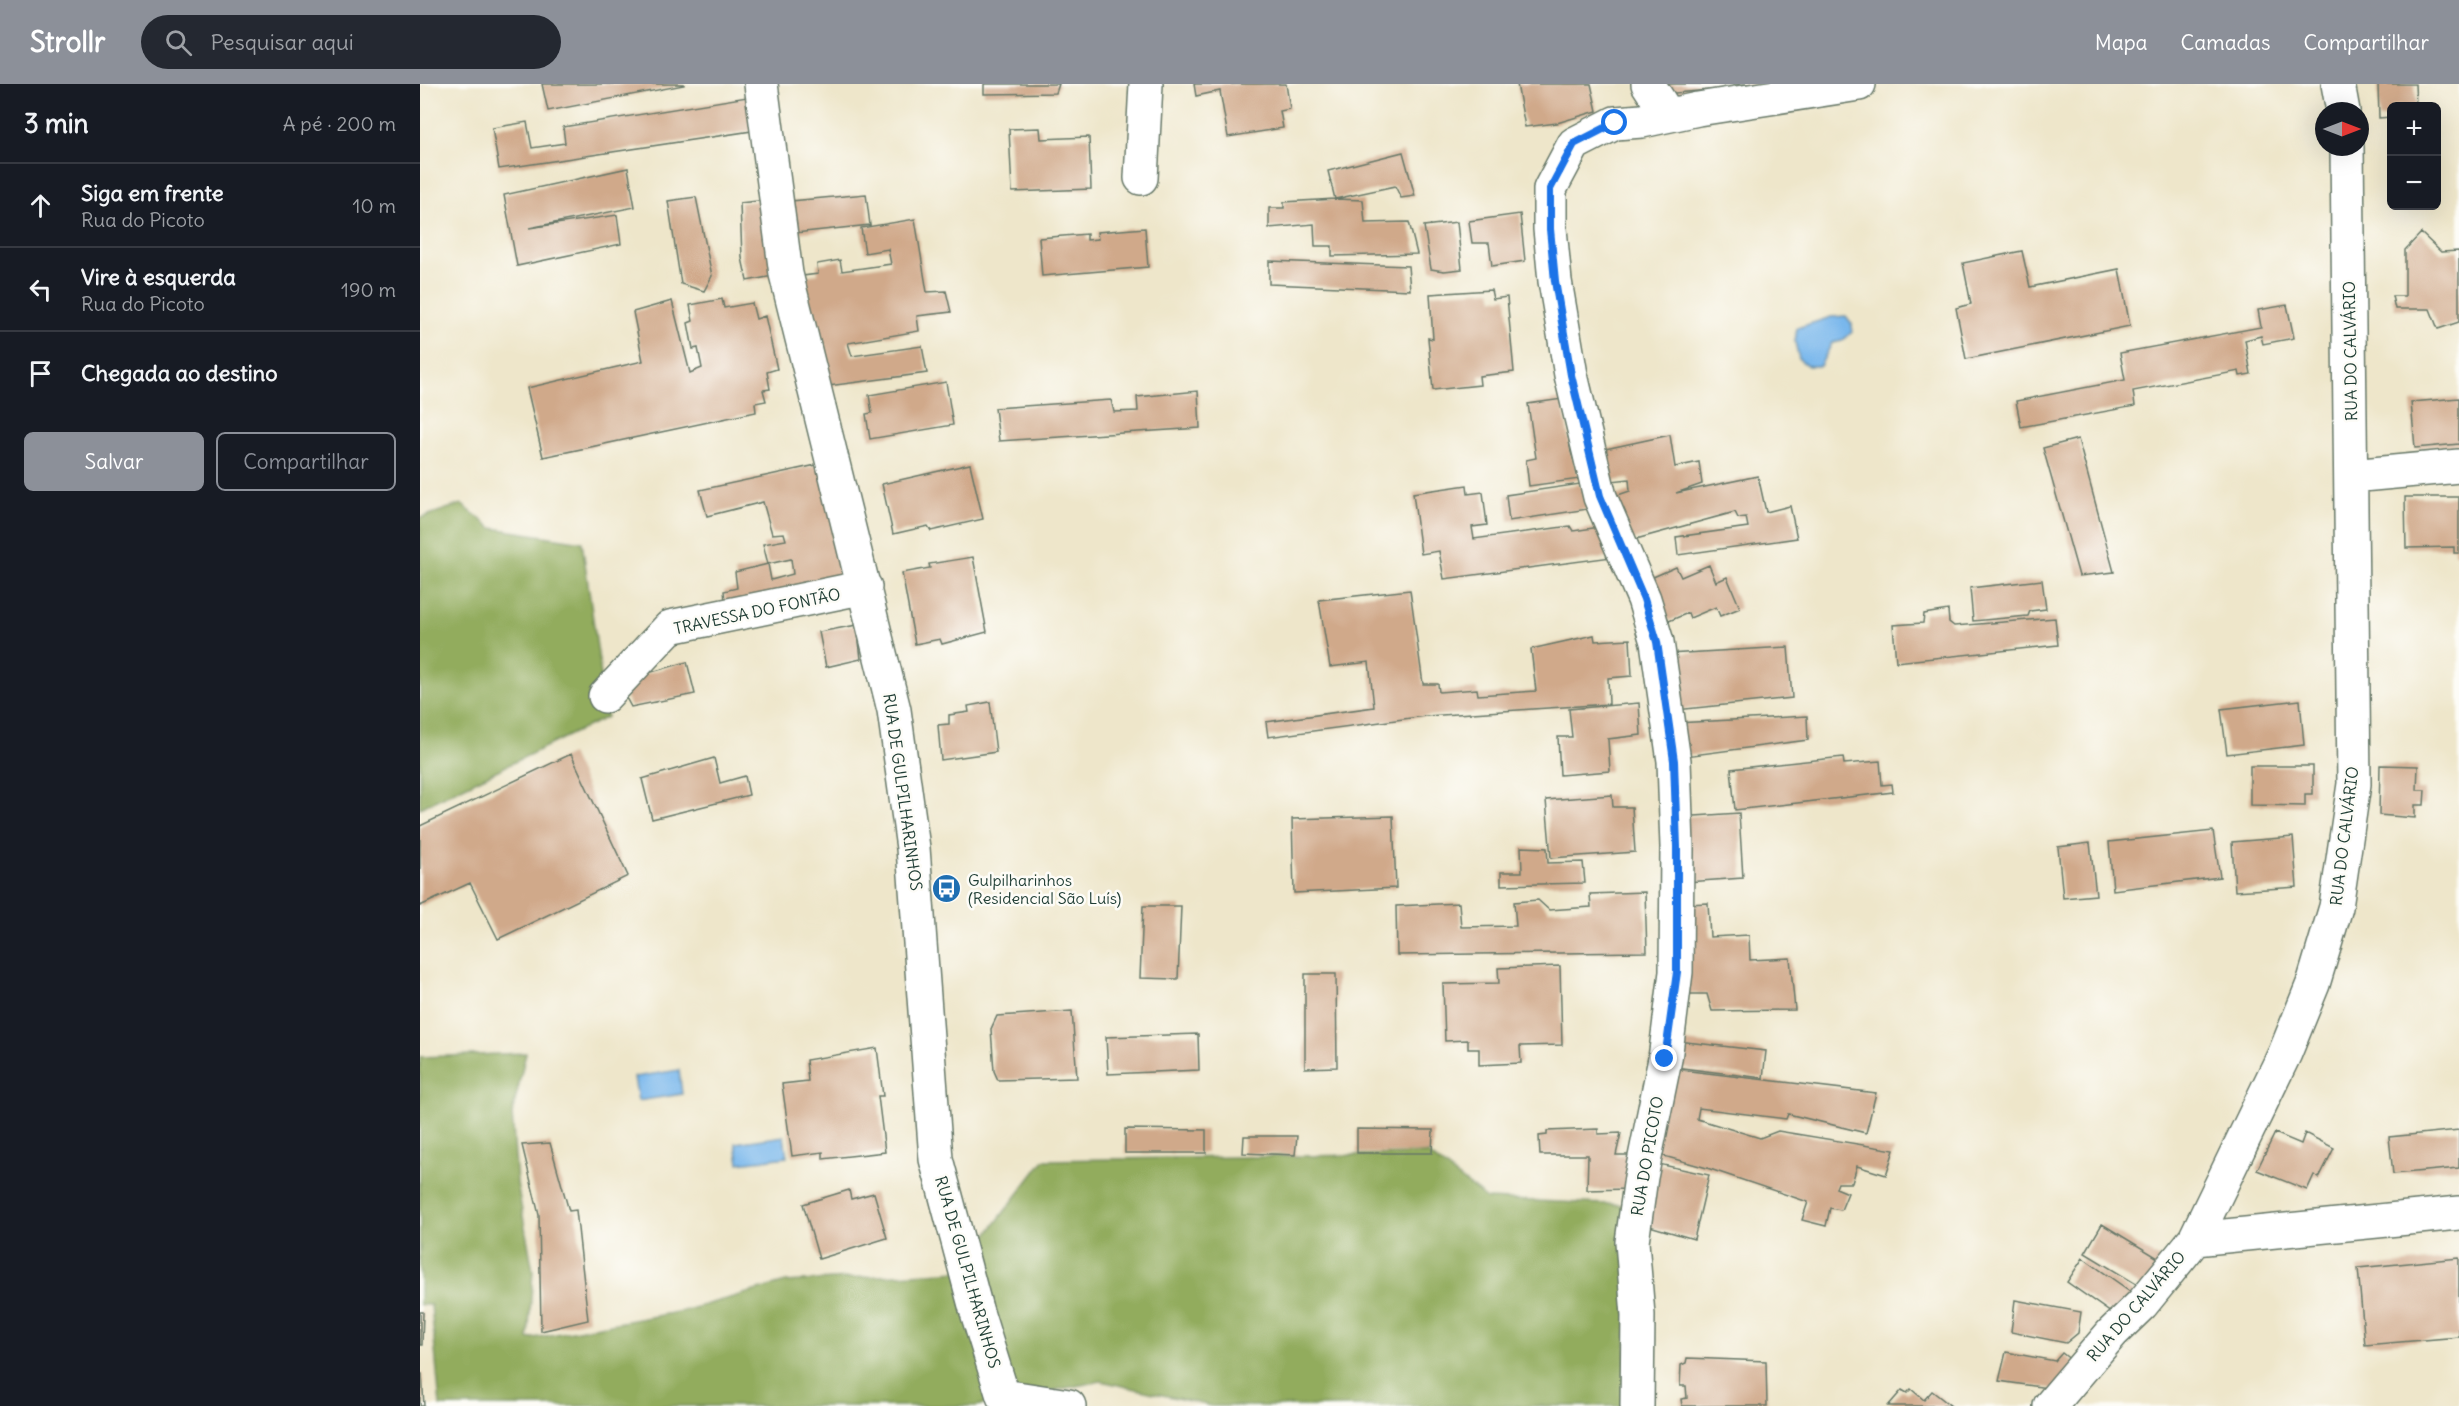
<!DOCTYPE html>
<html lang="pt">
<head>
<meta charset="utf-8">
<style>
  :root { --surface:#171b24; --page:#242831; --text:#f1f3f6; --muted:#9ea1a6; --line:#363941; --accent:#8c9099 }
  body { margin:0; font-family:Delius,sans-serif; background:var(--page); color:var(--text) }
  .controls { position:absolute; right:18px; top:18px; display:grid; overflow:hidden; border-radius:9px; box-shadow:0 6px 24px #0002 }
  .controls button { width:54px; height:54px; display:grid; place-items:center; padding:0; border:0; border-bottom:2px solid var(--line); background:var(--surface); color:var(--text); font:30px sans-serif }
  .compass { position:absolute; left:1895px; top:18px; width:54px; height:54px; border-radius:50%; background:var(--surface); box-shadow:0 6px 24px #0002; rotate:90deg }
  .stop { position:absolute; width:18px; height:18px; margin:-14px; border:4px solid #1a73e8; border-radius:50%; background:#fff }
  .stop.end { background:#1a73e8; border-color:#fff; box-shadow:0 2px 6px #0008 }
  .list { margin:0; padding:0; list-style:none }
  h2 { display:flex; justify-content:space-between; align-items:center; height:78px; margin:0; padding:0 24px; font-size:26px }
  h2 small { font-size:20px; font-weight:400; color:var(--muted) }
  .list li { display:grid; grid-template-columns:39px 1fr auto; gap:18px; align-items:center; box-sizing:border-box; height:84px; padding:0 24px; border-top:2px solid var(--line) }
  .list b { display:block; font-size:22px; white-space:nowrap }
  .list p { margin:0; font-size:20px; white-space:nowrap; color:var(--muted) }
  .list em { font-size:20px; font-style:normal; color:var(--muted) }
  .actions { display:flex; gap:12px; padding:18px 24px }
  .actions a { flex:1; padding:14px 0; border:2px solid var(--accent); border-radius:9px; text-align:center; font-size:21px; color:var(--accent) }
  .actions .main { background:var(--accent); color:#fff }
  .icon { flex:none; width:33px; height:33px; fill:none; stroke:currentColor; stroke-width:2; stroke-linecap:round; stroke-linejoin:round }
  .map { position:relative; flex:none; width:2039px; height:1322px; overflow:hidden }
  header { display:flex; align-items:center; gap:36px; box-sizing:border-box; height:84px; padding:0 30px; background:var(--accent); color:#fff }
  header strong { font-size:28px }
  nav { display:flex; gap:33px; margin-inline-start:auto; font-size:21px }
  .search { width:420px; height:54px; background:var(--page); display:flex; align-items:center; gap:15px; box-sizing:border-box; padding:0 21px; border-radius:33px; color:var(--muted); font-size:22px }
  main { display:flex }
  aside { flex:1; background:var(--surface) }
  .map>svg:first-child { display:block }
</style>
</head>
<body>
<header>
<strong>Strollr</strong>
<div class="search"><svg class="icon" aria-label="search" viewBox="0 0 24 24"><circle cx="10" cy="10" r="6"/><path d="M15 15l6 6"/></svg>Pesquisar aqui</div>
<nav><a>Mapa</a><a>Camadas</a><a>Compartilhar</a></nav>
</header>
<main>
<aside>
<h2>3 min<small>A pé · 200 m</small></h2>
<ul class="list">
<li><svg class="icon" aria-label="ahead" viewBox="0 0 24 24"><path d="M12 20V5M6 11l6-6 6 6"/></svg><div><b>Siga em frente</b><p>Rua do Picoto</p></div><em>10 m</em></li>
<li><svg class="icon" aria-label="left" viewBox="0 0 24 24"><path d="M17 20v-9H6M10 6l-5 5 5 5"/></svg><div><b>Vire à esquerda</b><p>Rua do Picoto</p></div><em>190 m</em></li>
<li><svg class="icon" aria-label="arrive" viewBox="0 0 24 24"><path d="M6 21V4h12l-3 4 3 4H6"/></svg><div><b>Chegada ao destino</b></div></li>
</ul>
<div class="actions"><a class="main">Salvar</a><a>Compartilhar</a></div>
</aside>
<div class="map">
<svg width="2039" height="1322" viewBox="0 0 2039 1322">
  <rect width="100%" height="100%" fill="#fdfcf7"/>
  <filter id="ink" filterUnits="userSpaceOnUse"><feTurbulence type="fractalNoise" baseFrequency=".0167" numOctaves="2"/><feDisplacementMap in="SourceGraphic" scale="12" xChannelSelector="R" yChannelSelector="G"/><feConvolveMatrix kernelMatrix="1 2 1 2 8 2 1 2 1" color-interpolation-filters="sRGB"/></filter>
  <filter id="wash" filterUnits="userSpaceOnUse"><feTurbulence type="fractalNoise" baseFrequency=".008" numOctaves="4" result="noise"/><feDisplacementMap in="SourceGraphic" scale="24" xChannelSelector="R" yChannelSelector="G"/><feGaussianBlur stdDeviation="1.35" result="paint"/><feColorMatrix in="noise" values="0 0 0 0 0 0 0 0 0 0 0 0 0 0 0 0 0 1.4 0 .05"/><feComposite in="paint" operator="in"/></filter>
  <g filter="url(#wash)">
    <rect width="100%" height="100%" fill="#eee6ca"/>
    <path fill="#92ac5d" stroke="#587448" stroke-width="1.5" d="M41 420 72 444 162 458 187 633 0 724V434Z
      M106 969 92 1030 97 1099 113 1187 108 1255 263 1227 366 1198 539 1187 624 1076 1008 1070 1067 1115 1208 1121 1206 1322H791L681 1297 556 1322H20L11 1221H0V973Z"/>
    <path fill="#79b7ec" stroke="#4c7a90" stroke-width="1.5" d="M1426 232 1432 240V248L1422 257 1412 259 1400 282H1388L1379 275 1375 258 1377 244 1411 233Z
      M259 986 262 1010 218 1017 214 993Z
      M364 1052 367 1073 319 1079 316 1059Z"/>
    <g id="blocks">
      <path fill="#d0a98a" d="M122 0H264V1L128 27Z
        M564 0H639L636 9 564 10Z
        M774 0H866L870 25 860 27 863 44 808 53 800 7 776 12Z
        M1097 0H1171L1177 27 1137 39 1105 43Z
        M1238 0H1337V2L1243 10Z
        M1958 0H1995L1996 22H1971V33L1959 34Z
        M333 12 338 46 79 85 72 44 107 38 112 64 145 59 143 43Z
        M620 44 621 55 669 53 671 105 592 108 589 45Z
        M983 68 995 112 981 114 975 102 915 115 943 116 945 139 989 138 997 170 912 172V162H895L894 140 849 144V124H864V118L915 115 908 87Z
        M208 84 215 123 109 144 197 131 201 160 97 182 84 111Z
        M446 110 450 141 375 149 371 117Z
        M276 113 292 192 284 207 261 200 248 117Z
        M346 116 353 192 327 197 322 174 320 119Z
        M1100 130 1105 177 1072 182 1069 159H1052L1049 137Z
        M495 135 507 208 526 207 531 228 497 232 499 247 428 259 432 272 502 262 507 289 408 302 383 192 398 190 397 180 420 176 422 187 471 180 468 165 445 169 441 144Z
        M1037 138 1042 185 1024 187 1011 185 1004 142Z
        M725 144 728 183 622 192 619 154 667 150V156L678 155 677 148Z
        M2001 149 2021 168 2039 167V238L2018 245 2010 225H1975L1972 212H1985V166Z
        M1602 167 1610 203 1699 185 1710 242 1546 275 1536 224 1551 220 1543 179Z
        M849 177 988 182 990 206 849 200Z
        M1071 206 1073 215 1087 213 1094 288 1059 292 1060 301 1013 306 1008 254 1013 255 1010 210Z
        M302 215 304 224 332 219 336 235 345 232 357 285 347 288 350 305 343 306 346 317 335 319 336 328 123 373 107 304 223 277 213 228 252 217 270 289 282 284 278 264 273 265 268 239 273 237 270 221Z
        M1867 221 1874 254 1843 260 1841 252 1825 256 1831 290 1820 292 1819 287 1713 307 1715 322 1601 343 1596 317 1705 296 1700 269 1841 243 1838 226Z
        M526 298 533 341 450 355 446 330 452 329 449 311Z
        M778 307 780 344 579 357 575 324 691 316 694 328 718 327 717 313Z
        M2039 314V360L1995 364 1991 318Z
        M1142 315 1151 368 1160 395 1109 402 1106 376 1116 374 1108 320Z
        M1250 351 1255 383 1279 378 1282 400 1256 409 1338 392 1346 428 1370 422 1377 454 1258 471 1256 453 1328 443 1326 433 1318 434 1315 428 1205 458 1192 413 1210 407 1209 395 1183 398 1176 367Z
        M1658 355 1694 488 1659 492 1623 364Z
        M401 380 426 496 306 526 304 507 317 504 315 488 348 480 351 496 373 490 371 475 348 480 343 460 366 456 364 449 352 450 343 418 287 432 280 406Z
        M550 380 563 435 511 447 508 442 473 450 462 400Z
        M1160 400 1168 425 1089 437 1086 411Z
        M1047 401 1048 410 1063 408 1067 441 1052 443 1054 455 1150 442 1153 447 1180 443 1192 473 1024 495 1019 467 1001 470 993 409Z
        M1985 413H2039V469H2034V463L1986 464Z
        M553 473 567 548 522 560 520 555 495 560 482 489 510 484 509 480Z
        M1289 481 1296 498 1307 493 1320 524 1300 532 1296 523 1270 534 1268 529 1249 537 1231 494 1256 483 1261 493Z
        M1622 496 1626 525 1610 527 1608 532 1553 537 1550 504Z
        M990 506 1003 600H1018L1019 608 1057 605 1058 611 1116 607 1111 565 1174 551 1175 557 1210 555 1212 592 1188 594 1189 620 1006 632 848 653 846 638 954 623 949 578 910 583 899 516Z
        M1528 526 1529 538 1534 542 1635 534 1638 561 1476 578 1473 541 1503 539 1504 530Z
        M437 541 441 575 406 583 399 548Z
        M1368 563 1372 614 1256 626 1248 570Z
        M267 578 275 610 211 623 204 610 221 591Z
        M1880 616 1884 661 1807 670 1801 625Z
        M570 618 576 668 521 676 518 641 529 640V631L549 628 548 622Z
        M1219 619 1221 651 1188 655 1190 687 1140 691 1138 653H1152L1149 625Z
        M1387 632 1388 656 1258 673 1256 639Z
        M151 670 208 792 78 855 50 799 0 822V742Z
        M1423 673 1424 680 1460 677 1462 701 1472 700 1473 708 1315 726 1311 685Z
        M294 674 300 699 325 692 329 711 232 735 222 695Z
        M1960 681 1998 682 1997 706H2005L2004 721H1995V734L1959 731Z
        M1830 682H1893V710H1885V722L1830 721Z
        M1192 711 1193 723H1212L1215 768 1131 774 1126 716Z
        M1319 729 1323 794 1266 798 1260 733Z
        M973 732 976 804 874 809 872 735Z
        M1793 747 1800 793 1693 806 1689 758Z
        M1873 753 1877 803 1815 807 1812 758Z
        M1670 759 1676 811 1643 814 1638 763Z
        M1101 763 1127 764 1128 779 1163 778 1165 799 1081 801V788H1102Z
        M1225 808 1227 868 977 871 976 822 1039 819 1041 843 1096 842 1094 818 1118 816 1129 826 1171 823 1170 810Z
        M1288 819 1290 853 1329 851 1330 876 1370 874 1375 926 1292 927 1287 910H1266L1268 820Z
        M723 822H761L758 895 720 894Z
        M1140 882 1142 961 1100 962 1101 979 1059 981V965H1048V956L1025 957 1023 900 1079 899 1078 884Z
        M885 890H916L917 983 885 984Z
        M652 927 657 994 578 996 574 987 571 945 577 932Z
        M778 950 779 986 688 990 686 953Z
        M1257 957 1346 967 1343 994 1254 983Z
        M457 964 463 1012H458L465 1068 403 1075V1068L372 1072 362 1000 388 997 386 976Z
        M1253 985 1456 1009 1446 1049 1368 1030 1366 1035 1279 1024 1277 1035 1340 1054 1358 1047 1474 1066 1466 1091 1437 1082 1432 1099H1418L1416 1104 1428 1109 1421 1126 1410 1124 1406 1142 1382 1136 1388 1118 1287 1084 1233 1069Z
        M705 1045 786 1046V1069H705Z
        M937 1045 1013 1046 1012 1069H937Z
        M1178 1045V1050L1201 1049 1196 1071H1212L1209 1105 1167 1106 1168 1071H1120L1119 1052 1127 1051V1047Z
        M2039 1046V1084L1973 1090 1969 1053Z
        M1855 1049 1881 1060 1885 1049 1914 1064 1899 1094 1894 1091 1887 1106 1837 1086Z
        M824 1052H877L875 1071 823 1069Z
        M130 1059 149 1127 156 1126 168 1236 121 1247 119 1131 102 1061Z
        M1234 1079 1289 1091 1274 1155 1226 1141Z
        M429 1106 431 1115 454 1109 467 1154 399 1175 383 1120Z
        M1682 1140 1743 1177 1726 1206 1665 1169Z
        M1663 1174 1717 1212 1694 1231 1647 1198Z
        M2039 1174V1253L1945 1261 1938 1184Z
        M1595 1216 1661 1228 1658 1249 1646 1259 1591 1248Z
        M0 1228H3L2 1261H0Z
        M1586 1268 1635 1277 1642 1269 1656 1280 1635 1305 1579 1297Z
        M1267 1274 1346 1277 1347 1322H1262L1261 1315 1267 1314 1266 1302H1260L1261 1281 1266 1279Z
        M0 1290H2L4 1322H0Z
        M1491 1305 1504 1316 1512 1307 1531 1322H1468L1482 1306 1487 1309Z"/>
    </g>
  </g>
  <g filter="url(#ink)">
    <use href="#blocks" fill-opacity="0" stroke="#677868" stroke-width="1.5"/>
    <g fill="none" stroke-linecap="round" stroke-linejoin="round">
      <defs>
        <path id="minor" d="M341 0 366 190 474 626 493 764 516 1075 556 1225 583 1312
          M1228 0 1248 31
          M1918 0 1923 27
          M721 94 726 0
          M1931 392 2039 382
          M185 612 250 543 445 503
          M1775 1155 2039 1129
          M583 1312 649 1322
          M1217 1322 1218 1231 1212 1158 1221 1093 1245 975 1256 888 1257 763 1254 677 1237 558 1224 515 1180 413 1151 291 1135 197 1130 145V105L1154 60 1195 39 1222 37 1278 25 1439 0
          M1630 1322 1692 1249 1722 1220 1775 1155 1865 969 1893 900 1916 823 1934 700 1927 63"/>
      </defs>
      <use href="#minor" stroke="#677868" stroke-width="36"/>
      <use href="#minor" stroke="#fff" stroke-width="33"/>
    </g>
  </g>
  <g fill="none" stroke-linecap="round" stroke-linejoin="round" filter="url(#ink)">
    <path stroke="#1a73e8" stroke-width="8" d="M1195 39 1154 60 1130 105V145L1135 197 1151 291 1180 412 1224 515 1237 558 1254 677 1257 763V888L1245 975"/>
  </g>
  <defs>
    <symbol id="bus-disc" viewBox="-11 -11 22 22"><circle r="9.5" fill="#1f6fb2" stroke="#fdfcf7"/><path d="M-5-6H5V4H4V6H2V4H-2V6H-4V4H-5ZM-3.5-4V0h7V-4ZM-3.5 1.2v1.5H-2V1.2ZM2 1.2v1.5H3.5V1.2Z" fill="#fff"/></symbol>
  </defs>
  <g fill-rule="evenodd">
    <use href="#bus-disc" x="510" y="788" width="33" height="33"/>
  </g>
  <g text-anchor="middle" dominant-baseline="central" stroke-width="5" stroke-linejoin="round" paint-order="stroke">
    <g font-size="16" fill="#1f3d34" stroke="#fdfcf7">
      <text transform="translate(1930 267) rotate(-91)">RUA DO CALVÁRIO</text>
      <text transform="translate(337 527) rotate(-12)">TRAVESSA DO FONTÃO</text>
      <text transform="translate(483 708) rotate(82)">RUA DE GULPILHARINHOS</text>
      <text transform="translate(1924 752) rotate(-83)">RUA DO CALVÁRIO</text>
      <text transform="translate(1227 1072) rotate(-80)">RUA DO PICOTO</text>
      <text transform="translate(548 1188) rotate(74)">RUA DE GULPILHARINHOS</text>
      <text transform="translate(1716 1222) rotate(-49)">RUA DO CALVÁRIO</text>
    </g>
    <g font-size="16" fill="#1f3d34" stroke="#fdfcf7" text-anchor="start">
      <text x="548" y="796">Gulpilharinhos<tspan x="548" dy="18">(Residencial São Luís)</tspan></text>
    </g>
  </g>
</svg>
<div class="controls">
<button>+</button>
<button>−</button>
</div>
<svg class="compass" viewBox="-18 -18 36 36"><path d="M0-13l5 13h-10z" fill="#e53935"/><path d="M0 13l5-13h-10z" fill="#9ea1a6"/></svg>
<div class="stop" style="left:1195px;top:39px"></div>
<div class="stop end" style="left:1245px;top:975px"></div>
</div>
</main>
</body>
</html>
